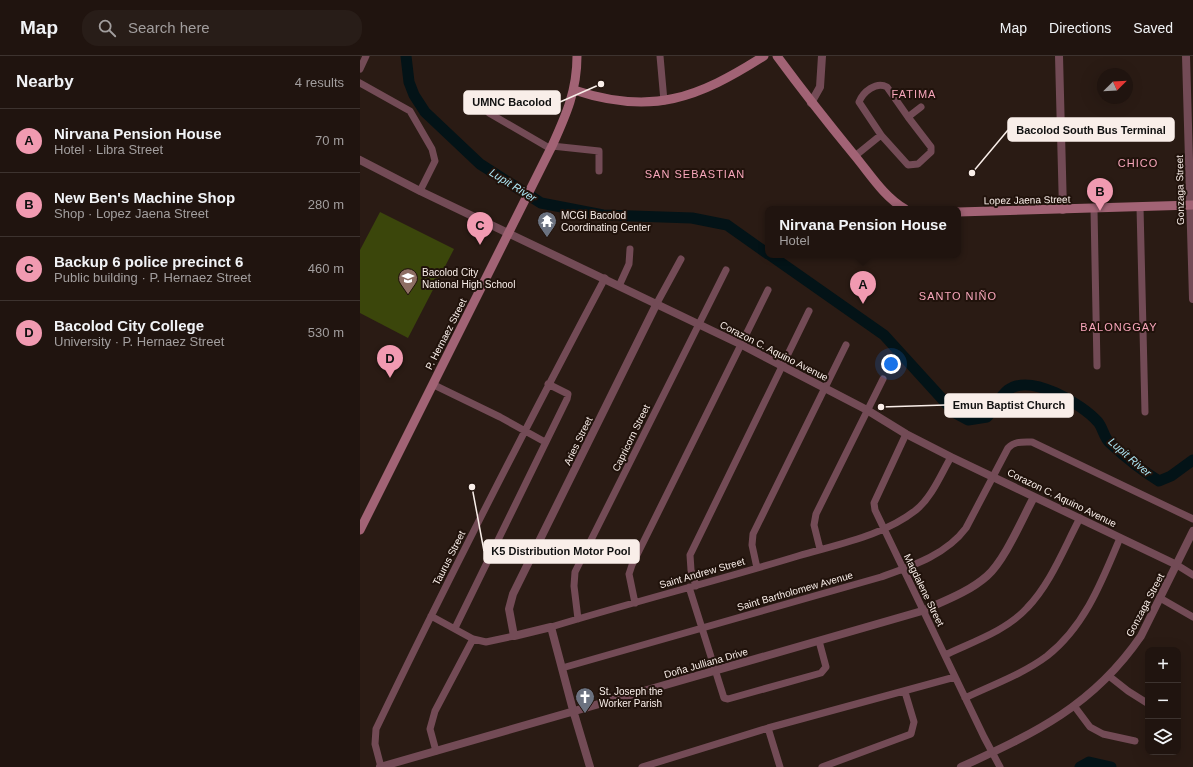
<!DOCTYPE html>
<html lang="en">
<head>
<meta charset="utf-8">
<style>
  :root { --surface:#20140f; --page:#281d18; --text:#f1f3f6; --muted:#a29e9e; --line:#3d332f; --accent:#f19ab1 }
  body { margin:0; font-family:Helvetica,sans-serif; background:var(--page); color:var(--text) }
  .controls { position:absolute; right:12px; bottom:12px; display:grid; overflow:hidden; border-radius:8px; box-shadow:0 4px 16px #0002 }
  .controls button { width:36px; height:36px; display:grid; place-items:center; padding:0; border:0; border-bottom:1px solid var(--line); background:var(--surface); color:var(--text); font:20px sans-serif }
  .compass { position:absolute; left:737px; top:12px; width:36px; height:36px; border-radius:50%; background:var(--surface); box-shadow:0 4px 16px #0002; rotate:66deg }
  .you { position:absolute; left:531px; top:308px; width:14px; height:14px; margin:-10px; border:3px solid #fff; border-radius:50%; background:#1a73e8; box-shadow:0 0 0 6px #1a73e833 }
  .badge { display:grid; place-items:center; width:26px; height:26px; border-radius:50%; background:var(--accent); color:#111; font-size:13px; font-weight:700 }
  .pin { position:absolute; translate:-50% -33px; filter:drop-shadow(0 1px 2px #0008) }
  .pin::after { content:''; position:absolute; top:21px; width:14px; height:12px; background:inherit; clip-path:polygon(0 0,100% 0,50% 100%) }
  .popup { position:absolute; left:405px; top:150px; width:196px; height:52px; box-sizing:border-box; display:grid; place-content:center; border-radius:8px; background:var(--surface); filter:drop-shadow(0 1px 3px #0005); font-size:13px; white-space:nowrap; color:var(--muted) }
  .popup b { font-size:15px; color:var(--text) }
  .popup::after { content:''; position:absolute; left:50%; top:100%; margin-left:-8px; border:8px solid transparent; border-top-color:var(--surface) }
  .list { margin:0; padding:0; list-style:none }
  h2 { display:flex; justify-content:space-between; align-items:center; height:52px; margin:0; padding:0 16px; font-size:17px }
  h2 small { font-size:13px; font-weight:400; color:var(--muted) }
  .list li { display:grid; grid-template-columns:26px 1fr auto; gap:12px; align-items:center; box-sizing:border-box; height:64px; padding:0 16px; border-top:1px solid var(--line) }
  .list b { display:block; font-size:15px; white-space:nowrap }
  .list p { margin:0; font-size:13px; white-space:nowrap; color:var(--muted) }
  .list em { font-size:13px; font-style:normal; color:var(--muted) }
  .icon { flex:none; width:22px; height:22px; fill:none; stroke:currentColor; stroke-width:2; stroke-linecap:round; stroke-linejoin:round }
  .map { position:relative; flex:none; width:833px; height:711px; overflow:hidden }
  header { display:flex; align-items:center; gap:24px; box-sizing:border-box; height:56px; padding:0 20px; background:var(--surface); border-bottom:1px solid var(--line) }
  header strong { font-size:19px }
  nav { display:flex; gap:22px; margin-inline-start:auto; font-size:14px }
  .search { width:280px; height:36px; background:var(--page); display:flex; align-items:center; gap:10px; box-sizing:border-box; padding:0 14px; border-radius:16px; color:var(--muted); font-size:15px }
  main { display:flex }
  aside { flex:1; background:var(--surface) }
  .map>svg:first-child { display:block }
</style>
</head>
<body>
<header>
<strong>Map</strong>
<div class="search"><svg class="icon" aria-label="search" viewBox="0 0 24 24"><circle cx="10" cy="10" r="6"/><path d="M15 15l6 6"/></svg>Search here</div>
<nav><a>Map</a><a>Directions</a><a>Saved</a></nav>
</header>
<main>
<aside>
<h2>Nearby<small>4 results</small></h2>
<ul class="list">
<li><span class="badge">A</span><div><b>Nirvana Pension House</b><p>Hotel · Libra Street</p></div><em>70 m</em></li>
<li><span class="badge">B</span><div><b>New Ben's Machine Shop</b><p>Shop · Lopez Jaena Street</p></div><em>280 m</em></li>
<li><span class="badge">C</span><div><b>Backup 6 police precinct 6</b><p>Public building · P. Hernaez Street</p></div><em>460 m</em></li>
<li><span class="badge">D</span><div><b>Bacolod City College</b><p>University · P. Hernaez Street</p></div><em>530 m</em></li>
</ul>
</aside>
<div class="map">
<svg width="833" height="711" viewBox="0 0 833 711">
  <rect width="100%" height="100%" fill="#2a1b14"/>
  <path fill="#3b460b" d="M20 156 94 193 48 282 0 257V194Z"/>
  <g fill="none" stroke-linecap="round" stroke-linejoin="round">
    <path stroke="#031317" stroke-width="11" d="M46 0 49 26 54 39 65 56 120 108 181 147 243 159 332 162 367 169 408 198
      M410 199 524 279 595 357 608 364 627 361C634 353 640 340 648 334 671 317 722 348 738 366 743 372 744 382 750 387 765 401 781 414 799 425L811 420 833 404
      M720 711 729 706 751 711"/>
    <path stroke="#734b56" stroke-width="7" d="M300 0 304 45
      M0 13 6 0
      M0 27 50 55 72 93 75 105 60 135
      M129 57 191 93
      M521 79 548 109 558 108 571 96V91L548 61
      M192 90 239 95V115
      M495 100 521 79 499 46C503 36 516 25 527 31L548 61 561 51
      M780 151 785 356
      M734 153 737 310
      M259 230 269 208 270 193
      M297 247 321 203
      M74 329 140 361 185 386
      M546 378 514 447 515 454 624 681 640 711
      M460 493 454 469 456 458 523 323
      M817 509 833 519
      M397 512 392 489 393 478 486 289
      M336 530 331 514 330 499 449 255
      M329 531 364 642 368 643 461 617 466 611 459 585
      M800 542 833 561
      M275 547 269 518 272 509 408 234
      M71 560 113 583 126 586 154 580
      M218 563 214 530 215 516 366 214
      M191 571C273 546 356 525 438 500 478 488 523 480 556 454 572 441 581 418 591 401
      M95 572 207 343 208 338 188 328
      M585 599C612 586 646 575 667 552 691 527 704 492 720 462
      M202 612 521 521C552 510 586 499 606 472L648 392C655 385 662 386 672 386L833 463
      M749 620 768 635 787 647
      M605 642C632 629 663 618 687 600 725 570 742 525 760 482
      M715 651 730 671 743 678 775 685
      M408 672 420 711
      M76 695 70 673 75 655 113 583
      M21 711 15 688 16 673C89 521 166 371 245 222
      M282 711 408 672 595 621
      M462 711 551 678 554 666 545 636"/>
    <path stroke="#734b56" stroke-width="8" d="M699 0 703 154
      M826 0 833 243
      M451 47 460 31 462 0
      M0 104 60 135 382 289 507 354 546 378 591 401 817 509
      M20 711 562 555C584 545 609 536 627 520 645 504 662 463 674 441
      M230 711 213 654 191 571 154 580 149 553 153 538 297 247
      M601 711C675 677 733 650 781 580L833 475"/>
    <path stroke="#a26375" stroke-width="9" d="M417 0C442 34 468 67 495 100 510 118 524 141 545 153
      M214 34C292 60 338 42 404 0
      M598 156 833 149
      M0 474 192 90C206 59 217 35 217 0"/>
  </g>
  <defs>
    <symbol id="temple-pin" viewBox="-11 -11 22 30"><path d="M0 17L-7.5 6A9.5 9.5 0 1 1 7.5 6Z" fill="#6b7280" stroke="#20120b"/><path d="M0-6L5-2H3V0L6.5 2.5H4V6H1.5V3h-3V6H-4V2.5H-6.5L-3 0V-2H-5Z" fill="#fff"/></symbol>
    <symbol id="school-pin" viewBox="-11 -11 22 30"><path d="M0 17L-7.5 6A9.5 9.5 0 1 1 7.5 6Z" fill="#8d6e63" stroke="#20120b"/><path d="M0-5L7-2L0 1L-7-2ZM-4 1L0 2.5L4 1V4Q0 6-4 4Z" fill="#fff"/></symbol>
    <symbol id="church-pin" viewBox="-11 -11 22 30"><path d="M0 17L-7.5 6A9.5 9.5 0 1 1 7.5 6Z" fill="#6b7280" stroke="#20120b"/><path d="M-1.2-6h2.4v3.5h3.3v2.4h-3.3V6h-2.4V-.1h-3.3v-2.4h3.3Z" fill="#fff"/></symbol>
  </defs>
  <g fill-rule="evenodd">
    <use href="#temple-pin" x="176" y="154" width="22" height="30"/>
    <use href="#school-pin" x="37" y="211" width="22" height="30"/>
    <use href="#church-pin" x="214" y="630" width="22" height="30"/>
  </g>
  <g text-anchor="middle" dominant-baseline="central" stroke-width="4" stroke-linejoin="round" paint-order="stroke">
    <g font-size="10" fill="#f9eee9" stroke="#20120b">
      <text transform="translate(820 134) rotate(-91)">Gonzaga Street</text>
      <text transform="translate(667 144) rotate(-1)">Lopez Jaena Street</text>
      <text transform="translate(86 278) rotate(-63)">P. Hernaez Street</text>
      <text transform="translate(414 295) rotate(27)">Corazon C. Aquino Avenue</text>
      <text transform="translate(271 382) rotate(-64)">Capricorn Street</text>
      <text transform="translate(218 385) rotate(-64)">Aries Street</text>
      <text transform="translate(702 442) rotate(26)">Corazon C. Aquino Avenue</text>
      <text transform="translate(89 502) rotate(-63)">Taurus Street</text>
      <text transform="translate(342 517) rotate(-16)">Saint Andrew Street</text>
      <text transform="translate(564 534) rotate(64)">Magdalene Street</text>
      <text transform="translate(435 535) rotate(-16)">Saint Bartholomew Avenue</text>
      <text transform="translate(785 549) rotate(-62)">Gonzaga Street</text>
      <text transform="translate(346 607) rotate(-16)">Doña Julliana Drive</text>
    </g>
    <g font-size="10" fill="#f9eee9" stroke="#20120b" text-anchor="start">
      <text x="201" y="159">MCGI Bacolod<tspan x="201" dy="12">Coordinating Center</tspan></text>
      <text x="62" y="216">Bacolod City<tspan x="62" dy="12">National High School</tspan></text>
      <text x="239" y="635">St. Joseph the<tspan x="239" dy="12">Worker Parish</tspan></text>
    </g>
    <g font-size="11" letter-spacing="1" fill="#f8a6bb" stroke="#20120b">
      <text x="554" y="38">FATIMA</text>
      <text x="778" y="107">CHICO</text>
      <text x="335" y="118">SAN SEBASTIAN</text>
      <text x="598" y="240">SANTO NIÑO</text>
      <text x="759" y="271">BALONGGAY</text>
    </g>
    <g font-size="11" font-style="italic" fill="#ace6f4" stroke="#20120b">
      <text transform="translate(153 129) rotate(32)">Lupit River</text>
      <text transform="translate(770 401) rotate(41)">Lupit River</text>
    </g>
  </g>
  <path fill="none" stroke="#f9eee9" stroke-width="1.5" d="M241 28L200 46M612 117L648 74M521 351L585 349M112 431L124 495"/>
  <g fill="#f9eee9" stroke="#20120b" stroke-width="1.5">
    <circle cx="241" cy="28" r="4"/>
    <circle cx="612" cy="117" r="4"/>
    <circle cx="521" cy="351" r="4"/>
    <circle cx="112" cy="431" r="4"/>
  </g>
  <g fill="#f9eee9" stroke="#f9eee9" stroke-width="1.5">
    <rect x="104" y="35" width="96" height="23" rx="4"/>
    <rect x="648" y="62" width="166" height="23" rx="4"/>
    <rect x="585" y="338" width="128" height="23" rx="4"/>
    <rect x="124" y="484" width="155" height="23" rx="4"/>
  </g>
  <g font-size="11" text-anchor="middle" font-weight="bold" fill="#111">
    <text x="152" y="50">UMNC Bacolod</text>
    <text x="731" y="78">Bacolod South Bus Terminal</text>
    <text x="649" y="353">Emun Baptist Church</text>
    <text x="201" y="499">K5 Distribution Motor Pool</text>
  </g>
</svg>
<div class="controls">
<button>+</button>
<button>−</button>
<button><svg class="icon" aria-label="layers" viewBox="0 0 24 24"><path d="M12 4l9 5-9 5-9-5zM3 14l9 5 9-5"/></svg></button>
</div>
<svg class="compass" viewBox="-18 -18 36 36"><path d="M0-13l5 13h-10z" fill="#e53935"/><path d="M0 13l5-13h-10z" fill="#a29e9e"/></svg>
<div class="you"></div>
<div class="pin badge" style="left:503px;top:248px">A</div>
<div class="popup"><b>Nirvana Pension House</b>Hotel</div>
<div class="pin badge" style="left:740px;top:155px">B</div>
<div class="pin badge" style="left:120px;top:189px">C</div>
<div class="pin badge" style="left:30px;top:322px">D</div>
</div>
</main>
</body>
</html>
